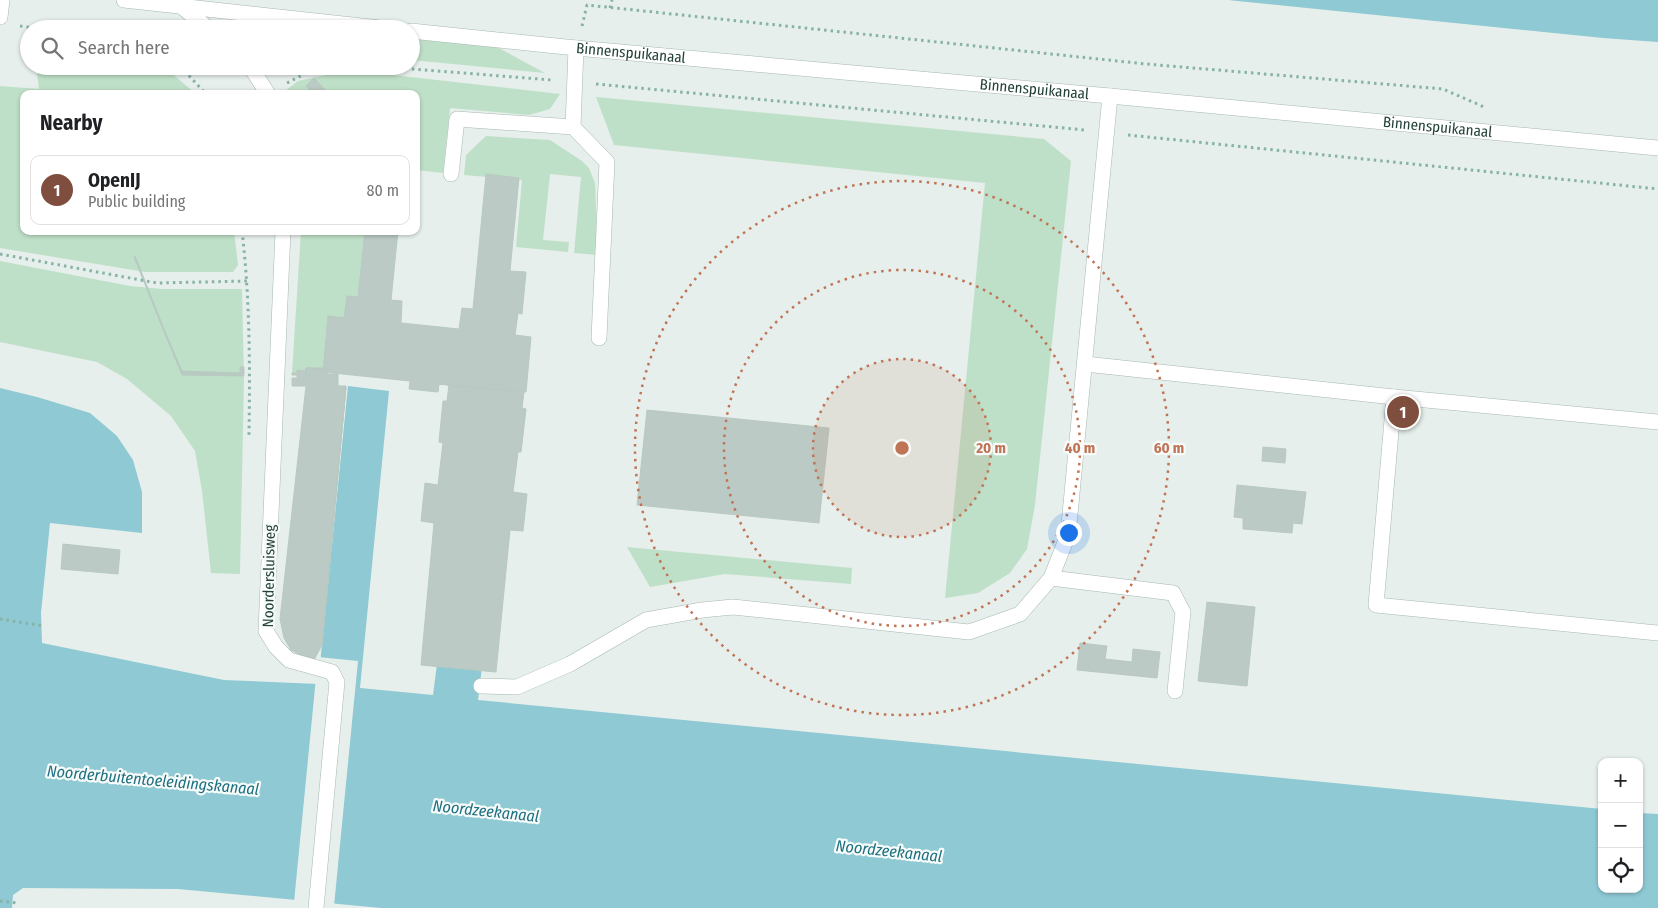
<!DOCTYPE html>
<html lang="en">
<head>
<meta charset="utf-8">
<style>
  :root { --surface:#fff; --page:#f2f2f2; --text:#202124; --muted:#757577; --line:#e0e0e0; --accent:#7f4e3f }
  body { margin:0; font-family:"Fira Sans Condensed",sans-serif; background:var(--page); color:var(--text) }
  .controls { position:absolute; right:15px; bottom:15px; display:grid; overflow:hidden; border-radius:10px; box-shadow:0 1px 4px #0004 }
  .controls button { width:45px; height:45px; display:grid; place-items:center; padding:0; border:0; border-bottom:1px solid var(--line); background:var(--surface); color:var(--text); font:25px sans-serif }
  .you { position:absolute; left:1068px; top:532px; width:18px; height:18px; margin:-12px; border:4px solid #fff; border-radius:50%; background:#1a73e8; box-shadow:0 0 0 8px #1a73e833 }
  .badge { display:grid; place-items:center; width:32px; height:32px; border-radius:50%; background:var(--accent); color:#fff; font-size:16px; font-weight:700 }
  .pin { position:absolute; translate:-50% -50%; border:2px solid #fff; box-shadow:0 1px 5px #0006 }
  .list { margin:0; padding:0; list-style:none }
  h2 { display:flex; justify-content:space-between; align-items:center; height:65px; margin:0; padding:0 20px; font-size:21px }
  h2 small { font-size:16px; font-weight:400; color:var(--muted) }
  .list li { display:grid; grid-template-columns:32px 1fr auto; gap:15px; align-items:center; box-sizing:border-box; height:70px; margin:0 10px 10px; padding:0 10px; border:1px solid var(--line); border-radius:10px }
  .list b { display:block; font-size:19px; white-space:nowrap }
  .list p { margin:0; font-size:16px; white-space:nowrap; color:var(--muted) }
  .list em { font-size:16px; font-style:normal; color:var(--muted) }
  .icon { flex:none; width:28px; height:28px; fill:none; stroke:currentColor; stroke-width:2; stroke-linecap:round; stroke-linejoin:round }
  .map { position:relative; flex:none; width:1658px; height:908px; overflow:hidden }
  .search { position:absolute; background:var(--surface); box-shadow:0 1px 4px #0004; left:20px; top:20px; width:400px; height:55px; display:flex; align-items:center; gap:12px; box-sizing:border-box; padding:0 18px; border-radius:28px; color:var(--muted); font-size:19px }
  .panel { position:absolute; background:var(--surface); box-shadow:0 1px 4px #0004; left:20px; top:90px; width:400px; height:145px; border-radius:10px }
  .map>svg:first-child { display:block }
</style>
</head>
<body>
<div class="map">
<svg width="1658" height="908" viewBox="0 0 1658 908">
  <rect width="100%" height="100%" fill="#e6efeb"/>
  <path fill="#bfe0c8" d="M411 38 495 46 545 73 411 60Z
    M36 66H159L169 71 196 94H24V231H234L238 265 233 272H145L0 248V86L39 89Z
    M331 74H384L560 94 550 109 529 115 450 108 443 173 416 170V94H287L285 91 298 81Z
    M596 97 1044 139 1071 161 1035 505 1027 549 1010 573 978 593 945 598 985 183 614 145Z
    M486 136 550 140 582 161 589 168 595 183 598 255 574 253 581 177 550 174 543 240 569 242 568 252 516 247 522 180 464 175 466 155Z
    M301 231H368L362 301 345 321 333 320 327 373V368H306V371L297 370V373H292Z
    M0 261 130 286 162 289H242L244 379 240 574 211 573 202 491 195 451 171 416 127 379 97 362 0 342Z
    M627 547 852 568 851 584 725 574 650 587Z"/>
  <path fill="#8ec9d4" d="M1228 0H1658V42L1603 38Z
    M348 386 389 391 360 688 433 695 437 664 432 663 460 386 515 391 478 700 1602 809V889H1639V813L1658 814V908H381L178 889 23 888 13 895 12 908H0V388L37 397 90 413 117 436 133 460 142 492V533L50 523 41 613 42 643 224 680 318 684Z"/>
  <path fill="#e6efeb" d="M318 657 358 661 334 906 294 902Z"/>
  <path fill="#bbcac4" stroke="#b8c9c2" d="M314 78 329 94H313L306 86Z
    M486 174 519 178 510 271 526 272 522 314 518 313 515 335 531 337 526 392 439 384 438 392 409 389 410 381 323 372 328 316 344 318 347 296 358 297 365 231H398L391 300 402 301 401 323 459 329 462 308 473 309Z
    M135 256 166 334H165L134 257Z
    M165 334H166L182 371 240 373V367H244V374L186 373V375H182Z
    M306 368 326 369V375H337V386L346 387 322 645 313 662 291 650 284 638 280 619 306 386Z
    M306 368H327V374H338V386H346L322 645 346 387 337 386V375H326V369L306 368V386H292V378H297V375H292V373H297V370L306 371Z
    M186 373 244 375V376L186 375Z
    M439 384 524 392 522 408 526 409 521 452H518L513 492 527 494 523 531 510 530 496 672 421 665 434 523 421 521 425 483 438 485 443 443 439 442 443 401H447L449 385Z
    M647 410 829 428 819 523 637 505Z
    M1263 447 1286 449 1285 463 1262 461Z
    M1237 485 1306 492 1302 524 1293 523 1292 533 1243 529V518L1234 517Z
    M63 544 120 550 118 574 61 569Z
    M1207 602 1255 607 1247 686 1198 681Z
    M1080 643 1107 646 1105 659 1132 662 1133 649 1160 652 1157 678 1077 670Z"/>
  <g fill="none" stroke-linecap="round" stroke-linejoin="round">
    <defs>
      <g id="minor">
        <path d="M124 0 389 29"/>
        <path d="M182 7 209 29"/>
        <path d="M0 17 2 0"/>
        <path id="s1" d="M411 31 576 48 1110 96 1658 148"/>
        <path d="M250 66 268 94"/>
        <path d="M573 127 576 48"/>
        <path d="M451 174 457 119 573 127 607 162 599 338"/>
        <path d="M283 231 266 631 276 647 289 660 332 672 337 682 316 908"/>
        <path d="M1085 364 1394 397 1376 605 1658 633"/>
        <path d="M1394 397 1658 422"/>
        <path d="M1051 578 1173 593 1183 612 1175 691"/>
        <path d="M481 686 517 687 570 664 646 620 702 610 733 607 969 632 1020 614 1051 578 1068 535 1110 96"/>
      </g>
    </defs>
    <use href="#minor" stroke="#a8b8b2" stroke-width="16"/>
    <path stroke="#86b3a5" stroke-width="3" stroke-dasharray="2.5 4" stroke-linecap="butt" d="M610 8 612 0
      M20 26 40 29
      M582 26 587 5 1146 64 1443 89 1484 107
      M180 66 206 94
      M373 66 552 80
      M287 83 310 71 340 66
      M596 84 1085 130
      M1128 135 1658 189
      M242 231C250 299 250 367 249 435
      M0 254 157 283 248 281
      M0 619 44 626
      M0 901 17 903"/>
    <use href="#minor" stroke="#fff" stroke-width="15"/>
  </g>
  <circle cx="902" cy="448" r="89" fill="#c07456" fill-opacity=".12"/>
  <g fill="none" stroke="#c07456" stroke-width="2.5" stroke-dasharray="2.5 5">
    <circle cx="902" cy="448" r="89"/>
    <circle cx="902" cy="448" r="178"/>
    <circle cx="902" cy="448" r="267"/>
  </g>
  <g text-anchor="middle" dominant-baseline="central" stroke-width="4.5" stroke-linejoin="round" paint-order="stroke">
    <g font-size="15" fill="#24423a" stroke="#f7fbf9">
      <text stroke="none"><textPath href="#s1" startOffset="221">Binnenspuikanaal</textPath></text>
      <text stroke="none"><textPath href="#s1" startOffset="626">Binnenspuikanaal</textPath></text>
      <text stroke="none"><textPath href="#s1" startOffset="1031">Binnenspuikanaal</textPath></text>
      <text transform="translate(269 576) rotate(-89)">Noordersluisweg</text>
    </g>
    <g font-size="16" font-style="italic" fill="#1c6f80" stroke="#f7fbf9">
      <text transform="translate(153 780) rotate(5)">Noorderbuitentoeleidingskanaal</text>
      <text transform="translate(486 811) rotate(6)">Noordzeekanaal</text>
      <text transform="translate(889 851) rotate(6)">Noordzeekanaal</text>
    </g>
  </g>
  <circle cx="902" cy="448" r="8" fill="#c07456" stroke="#f7fbf9" stroke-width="2.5"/>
  <g font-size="15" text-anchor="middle" font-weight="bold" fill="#c07456" stroke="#f7fbf9" stroke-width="4.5" stroke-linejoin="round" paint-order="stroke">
    <text x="991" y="453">20 m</text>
    <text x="1080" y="453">40 m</text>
    <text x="1169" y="453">60 m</text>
  </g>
</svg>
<div class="controls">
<button>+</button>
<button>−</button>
<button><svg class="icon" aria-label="locate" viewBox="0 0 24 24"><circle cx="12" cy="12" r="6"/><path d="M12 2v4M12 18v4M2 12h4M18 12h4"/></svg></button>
</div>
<div class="you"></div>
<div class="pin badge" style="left:1403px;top:412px">1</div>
<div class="search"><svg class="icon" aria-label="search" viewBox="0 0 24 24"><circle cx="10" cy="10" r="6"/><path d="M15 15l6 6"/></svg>Search here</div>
<section class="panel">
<h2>Nearby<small></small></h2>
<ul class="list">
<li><span class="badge">1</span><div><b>OpenIJ</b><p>Public building</p></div><em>80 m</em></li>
</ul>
</section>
</div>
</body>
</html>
